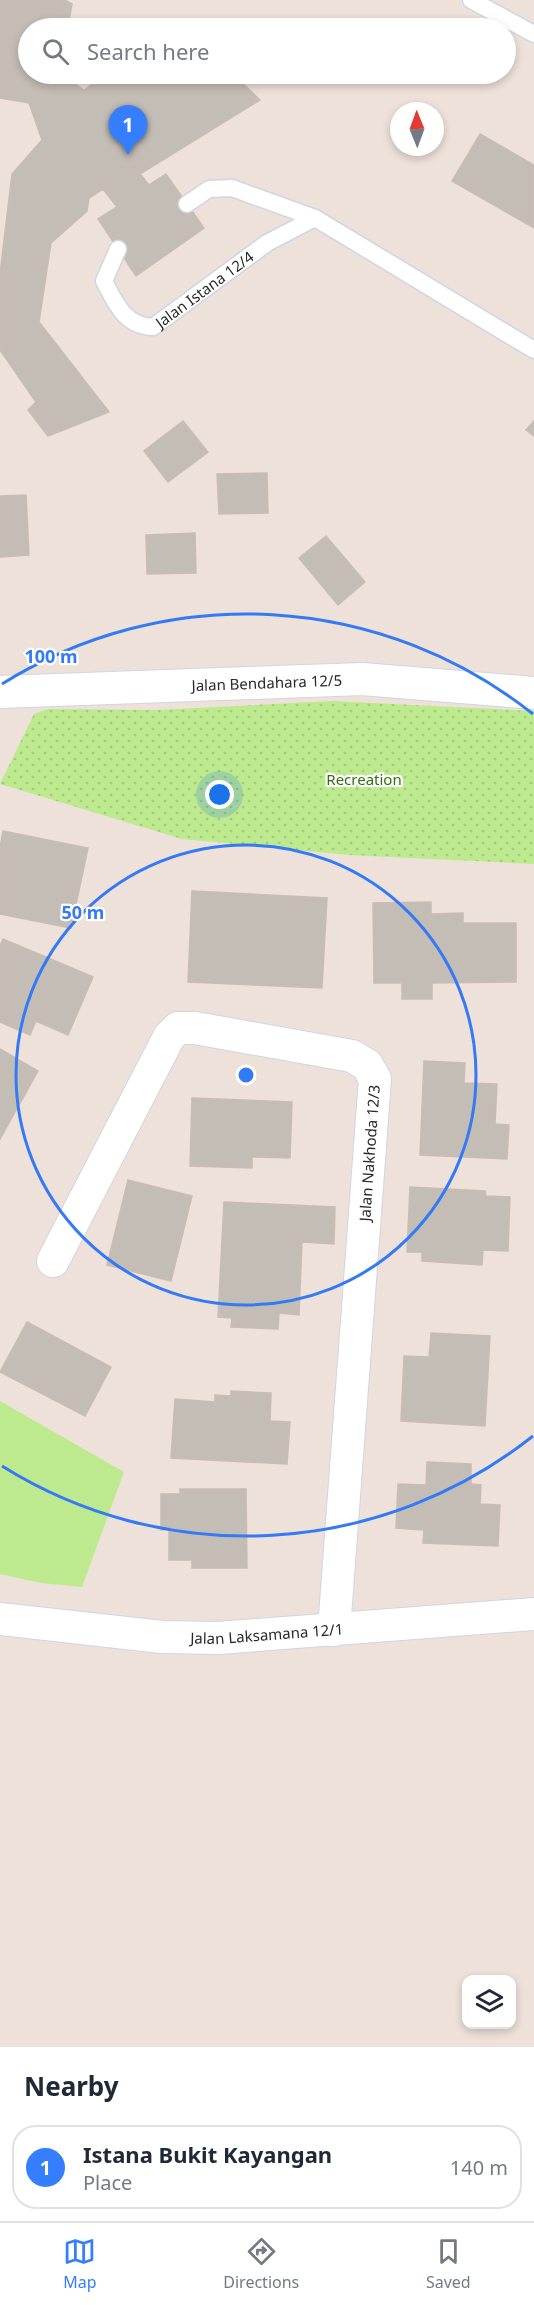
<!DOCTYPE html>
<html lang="en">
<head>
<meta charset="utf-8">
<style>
  :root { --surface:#fff; --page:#f2f2f3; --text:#1f2937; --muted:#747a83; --line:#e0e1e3; --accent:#357eff }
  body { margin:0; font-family:"Noto Sans",sans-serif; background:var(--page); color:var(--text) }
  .controls { position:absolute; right:18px; bottom:18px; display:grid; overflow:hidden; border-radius:12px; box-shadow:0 3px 9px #0003 }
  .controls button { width:54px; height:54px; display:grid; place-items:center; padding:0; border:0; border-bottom:2px solid var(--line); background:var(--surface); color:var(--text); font:30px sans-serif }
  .compass { position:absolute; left:390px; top:102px; width:54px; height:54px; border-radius:50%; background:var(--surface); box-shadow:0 3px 9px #0003; rotate:359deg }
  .you { position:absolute; left:220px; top:795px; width:21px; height:21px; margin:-15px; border:4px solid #fff; border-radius:50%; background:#1a73e8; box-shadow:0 0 0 9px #1a73e833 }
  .badge { display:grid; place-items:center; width:39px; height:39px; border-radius:50%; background:var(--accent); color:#fff; font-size:20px; font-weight:700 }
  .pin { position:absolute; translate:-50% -50px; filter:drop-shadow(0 2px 3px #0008) }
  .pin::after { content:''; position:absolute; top:32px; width:21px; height:18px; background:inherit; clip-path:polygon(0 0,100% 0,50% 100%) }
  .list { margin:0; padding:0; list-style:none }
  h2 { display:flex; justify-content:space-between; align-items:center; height:78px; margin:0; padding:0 24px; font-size:26px }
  h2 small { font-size:20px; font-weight:400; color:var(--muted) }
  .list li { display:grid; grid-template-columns:39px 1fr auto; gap:18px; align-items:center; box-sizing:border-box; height:84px; margin:0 12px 12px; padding:0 12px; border:2px solid var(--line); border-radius:24px }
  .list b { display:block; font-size:22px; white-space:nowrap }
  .list p { margin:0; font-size:20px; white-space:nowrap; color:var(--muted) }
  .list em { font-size:20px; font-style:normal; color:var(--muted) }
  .icon { flex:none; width:33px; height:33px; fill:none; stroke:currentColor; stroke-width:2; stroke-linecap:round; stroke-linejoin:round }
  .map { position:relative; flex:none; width:534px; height:2047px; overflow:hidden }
  .search { position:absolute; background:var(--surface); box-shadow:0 3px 9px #0003; left:18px; right:18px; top:18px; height:66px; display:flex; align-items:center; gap:15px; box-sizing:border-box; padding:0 21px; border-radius:33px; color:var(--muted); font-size:22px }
  .sheet { height:174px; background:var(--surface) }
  nav { display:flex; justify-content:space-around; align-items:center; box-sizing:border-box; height:84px; border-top:2px solid var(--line); background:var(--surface); font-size:16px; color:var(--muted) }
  nav a { display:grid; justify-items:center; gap:3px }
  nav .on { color:var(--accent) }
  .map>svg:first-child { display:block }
</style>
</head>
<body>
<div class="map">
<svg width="534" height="2047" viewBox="0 0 534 2047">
  <defs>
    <pattern id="park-dots" width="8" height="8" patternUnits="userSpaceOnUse" patternTransform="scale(1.5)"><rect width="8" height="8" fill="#beea8f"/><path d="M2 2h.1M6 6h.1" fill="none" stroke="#a3c97b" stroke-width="1.8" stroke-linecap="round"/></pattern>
  </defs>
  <rect width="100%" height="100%" fill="#ede1d9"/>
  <path fill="#beea8f" d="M0 1401 124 1472 82 1587 41 1583 0 1574Z"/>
  <path fill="url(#park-dots)" d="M332 701 534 711V864L349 855 182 839 0 784 34 714 48 709 157 710Z"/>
  <path fill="#c4bdb5" stroke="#c9bdb3" stroke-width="1.5" d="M0 0H65L72 4 69 21 75 28H28V74H71L70 80 84 90 106 74H233L260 100 140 174 149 185 166 174 204 228 136 276 98 219 117 207 103 189 89 198 87 211 51 243 39 322 109 412 48 436 28 410 36 402 0 350V274L12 174 42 140 29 103 0 98Z
    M480 134 534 165V228L452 181Z
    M183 421 208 452 168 482 144 451Z
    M534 421V436L526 430Z
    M267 473 268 513 219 514 217 474Z
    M26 495 29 555 0 557V496Z
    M195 533 196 573 147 574 146 535Z
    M326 536 365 582 338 605 299 558Z
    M3 831 88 848 71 928 0 914V847Z
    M192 891 327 898 322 988 188 982Z
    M431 902V914L463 913V923H516V982L432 983V999H402V983H374L373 903Z
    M3 939 93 977 68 1035 36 1021 30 1035 0 1022V946Z
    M0 1049 38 1071 0 1139Z
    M424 1061 465 1063 464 1083 497 1084 495 1124 509 1125 507 1159 420 1155Z
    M192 1098 292 1102 290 1158 252 1157V1168L190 1166Z
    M128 1180 192 1196 171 1281 107 1265Z
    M410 1187 485 1191 486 1196 510 1197 508 1251 483 1250 482 1265 422 1261V1252H407Z
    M224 1202 335 1207 334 1244 302 1242 299 1315 279 1313 278 1329 231 1327 232 1318 218 1317Z
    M27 1322 111 1367 85 1416 0 1372Z
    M431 1333 490 1336 485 1426 401 1421 404 1356 429 1357Z
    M231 1391 271 1393 270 1421 290 1422 287 1464 171 1458 175 1399 215 1402V1395L231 1396Z
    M427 1462 471 1464V1484L481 1485 480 1504 500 1505 498 1546 423 1543 424 1530 396 1528 398 1484 426 1485Z
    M180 1489H246L247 1568H192V1560H169V1529L161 1530V1494H180Z"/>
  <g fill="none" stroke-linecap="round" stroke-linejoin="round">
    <defs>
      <g id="service">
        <path d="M471 0 534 34"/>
        <path d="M315 218 534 350"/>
        <path id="s1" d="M118 249 104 281C116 304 125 326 153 327L267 243 315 218 232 188 209 189 187 204"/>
      </g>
      <g id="minor">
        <path id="s2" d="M0 692 362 679 534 693"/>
        <path d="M53 1261 169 1037 178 1028H195L352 1056 367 1065 375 1079 334 1630"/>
        <path id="s3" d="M0 1619 162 1637 218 1638 534 1614"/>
      </g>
    </defs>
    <use href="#service" stroke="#cfd6e4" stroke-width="19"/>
    <use href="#minor" stroke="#cfd6e4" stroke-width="34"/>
    <use href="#service" stroke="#fff" stroke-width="16"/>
    <use href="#minor" stroke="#fff" stroke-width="32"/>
  </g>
  <g fill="none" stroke="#347af4" stroke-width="3">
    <circle cx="246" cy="1075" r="230"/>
    <path d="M533 1436A461 461 0 0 1 2 1466M2 684A461 461 0 0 1 533 714"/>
  </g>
  <g text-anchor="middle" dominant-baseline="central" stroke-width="4.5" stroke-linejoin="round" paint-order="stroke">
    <g font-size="15" fill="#292929" stroke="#fff">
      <text stroke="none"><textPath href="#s1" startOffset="170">Jalan Istana 12/4</textPath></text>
      <text stroke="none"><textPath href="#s2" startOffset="267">Jalan Bendahara 12/5</textPath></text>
      <text transform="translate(369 1153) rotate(-86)">Jalan Nakhoda 12/3</text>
      <text stroke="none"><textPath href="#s3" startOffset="268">Jalan Laksamana 12/1</textPath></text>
    </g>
    <g font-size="15" fill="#356e12" stroke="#fff">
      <text x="364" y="779">Recreation</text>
    </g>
  </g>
  <circle cx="246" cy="1075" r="9" fill="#347af4" stroke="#fff" stroke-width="3"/>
  <g font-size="18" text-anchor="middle" font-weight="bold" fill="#347af4" stroke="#fff" stroke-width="4.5" stroke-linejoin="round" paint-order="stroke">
    <text x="51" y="663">100 m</text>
    <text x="83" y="919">50 m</text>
  </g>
</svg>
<div class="controls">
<button><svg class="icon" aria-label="layers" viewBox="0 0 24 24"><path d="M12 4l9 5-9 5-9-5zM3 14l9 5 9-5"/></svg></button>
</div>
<svg class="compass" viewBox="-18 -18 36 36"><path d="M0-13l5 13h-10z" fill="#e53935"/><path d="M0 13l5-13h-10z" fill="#747a83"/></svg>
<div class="you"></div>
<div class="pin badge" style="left:128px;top:155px">1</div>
<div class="search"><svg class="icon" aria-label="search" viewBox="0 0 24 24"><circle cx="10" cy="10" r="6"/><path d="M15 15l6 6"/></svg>Search here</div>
</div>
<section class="sheet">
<h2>Nearby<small></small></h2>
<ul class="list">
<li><span class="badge">1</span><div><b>Istana Bukit Kayangan</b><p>Place</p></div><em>140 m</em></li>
</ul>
</section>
<nav>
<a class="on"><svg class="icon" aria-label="map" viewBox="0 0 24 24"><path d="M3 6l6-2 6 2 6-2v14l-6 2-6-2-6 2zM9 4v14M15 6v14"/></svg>Map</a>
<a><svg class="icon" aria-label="directions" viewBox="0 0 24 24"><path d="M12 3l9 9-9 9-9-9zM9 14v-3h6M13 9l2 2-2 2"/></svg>Directions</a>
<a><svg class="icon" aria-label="saved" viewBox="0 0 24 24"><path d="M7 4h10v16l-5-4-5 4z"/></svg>Saved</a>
</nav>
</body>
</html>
